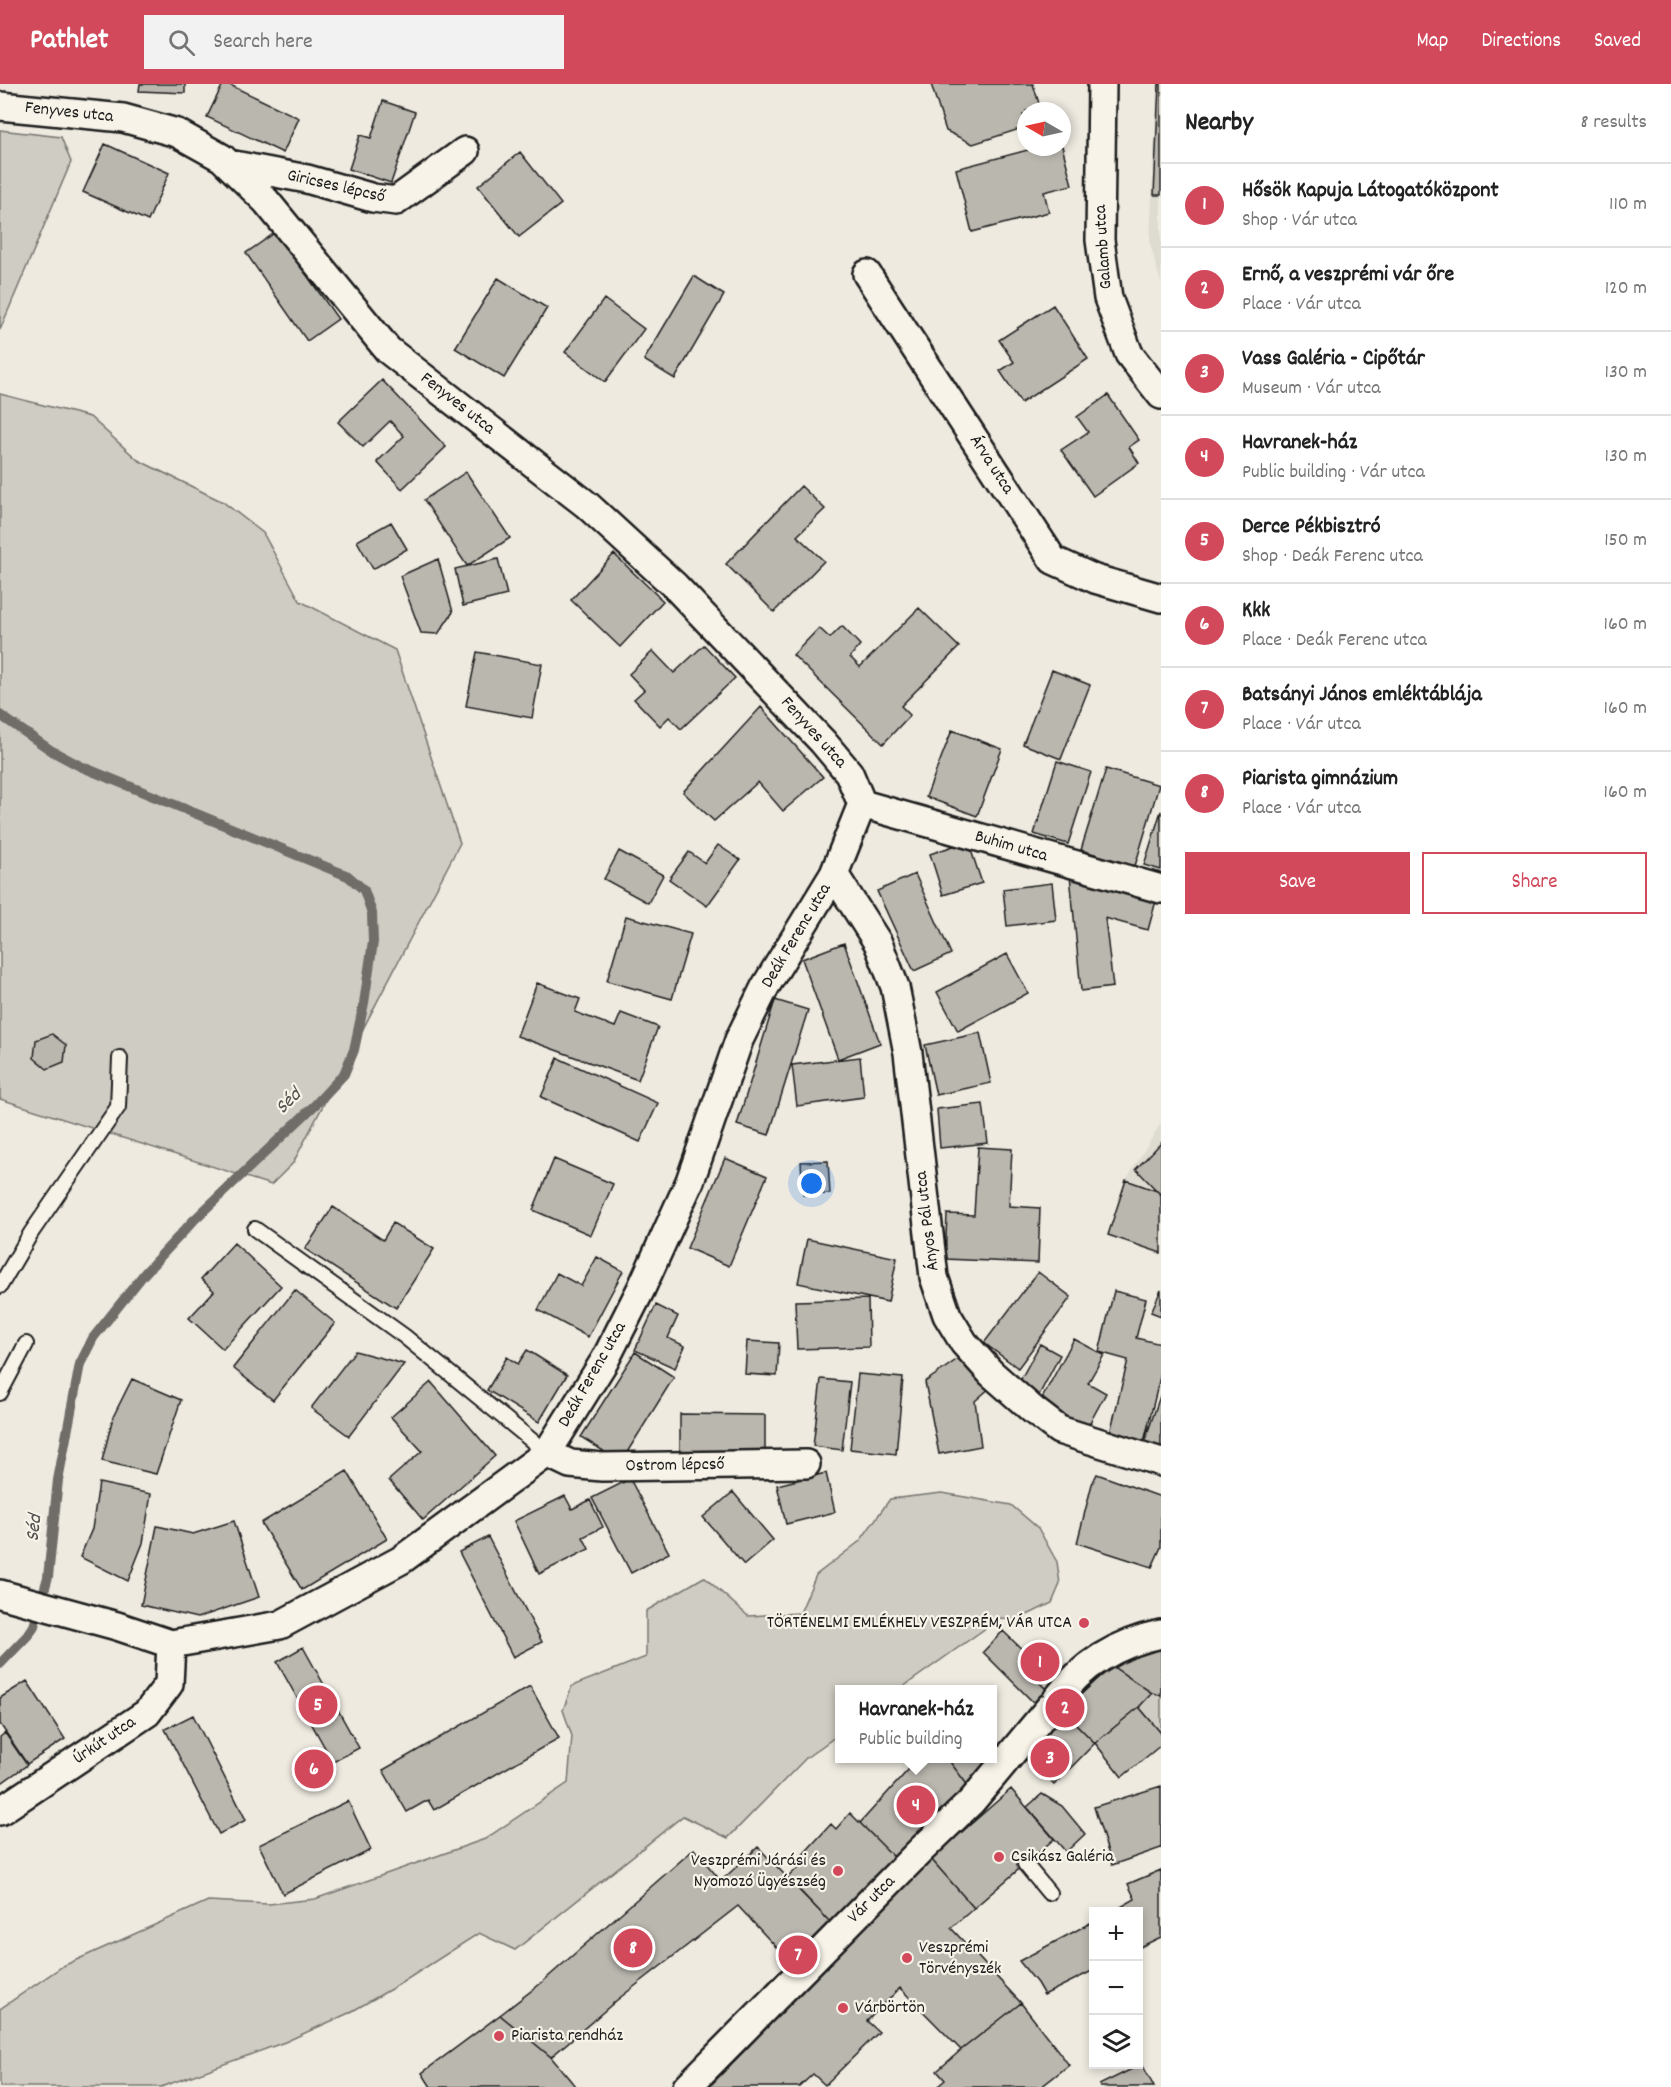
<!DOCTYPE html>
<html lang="en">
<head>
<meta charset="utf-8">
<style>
  :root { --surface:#fff; --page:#f2f2f2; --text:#222; --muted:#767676; --line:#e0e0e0; --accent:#d1495b }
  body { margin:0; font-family:Dekko,sans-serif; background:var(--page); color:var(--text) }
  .controls { position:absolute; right:18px; bottom:18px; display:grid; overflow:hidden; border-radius:0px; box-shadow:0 3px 9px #0003 }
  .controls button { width:54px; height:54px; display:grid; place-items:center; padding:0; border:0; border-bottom:2px solid var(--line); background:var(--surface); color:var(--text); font:30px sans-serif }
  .compass { position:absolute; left:1017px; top:18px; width:54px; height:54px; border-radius:50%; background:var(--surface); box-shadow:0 3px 9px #0003; rotate:279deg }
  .you { position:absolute; left:812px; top:1100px; width:21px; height:21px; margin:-15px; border:4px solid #fff; border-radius:50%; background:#1a73e8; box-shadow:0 0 0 9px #1a73e833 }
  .badge { display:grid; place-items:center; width:39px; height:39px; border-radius:50%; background:var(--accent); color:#fff; font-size:20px; font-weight:700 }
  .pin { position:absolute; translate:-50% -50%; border:3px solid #fff; box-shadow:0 2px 6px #0006 }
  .popup { position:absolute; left:835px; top:1601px; width:162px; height:78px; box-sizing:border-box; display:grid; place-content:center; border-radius:0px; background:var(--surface); filter:drop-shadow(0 2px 4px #0005); font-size:20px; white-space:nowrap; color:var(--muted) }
  .popup b { font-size:22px; color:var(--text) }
  .popup::after { content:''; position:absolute; left:50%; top:100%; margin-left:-12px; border:12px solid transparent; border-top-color:var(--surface) }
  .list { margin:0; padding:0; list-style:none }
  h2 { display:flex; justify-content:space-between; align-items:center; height:78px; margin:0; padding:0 24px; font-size:26px }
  h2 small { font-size:20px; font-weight:400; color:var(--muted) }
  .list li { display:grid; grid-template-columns:39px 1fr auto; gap:18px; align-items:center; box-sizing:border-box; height:84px; padding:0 24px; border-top:2px solid var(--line) }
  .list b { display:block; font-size:22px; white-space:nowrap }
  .list p { margin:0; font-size:20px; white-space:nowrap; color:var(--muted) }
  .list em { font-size:20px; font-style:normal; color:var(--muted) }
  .actions { display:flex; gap:12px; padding:18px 24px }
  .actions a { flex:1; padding:14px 0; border:2px solid var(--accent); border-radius:0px; text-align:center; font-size:21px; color:var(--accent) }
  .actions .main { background:var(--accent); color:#fff }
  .icon { flex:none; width:33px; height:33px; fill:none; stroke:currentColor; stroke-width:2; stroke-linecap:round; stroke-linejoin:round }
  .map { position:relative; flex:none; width:1161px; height:2003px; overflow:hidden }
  header { display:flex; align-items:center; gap:36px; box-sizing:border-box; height:84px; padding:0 30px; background:var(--accent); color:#fff }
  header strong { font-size:28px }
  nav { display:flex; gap:33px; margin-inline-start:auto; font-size:21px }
  .search { width:420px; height:54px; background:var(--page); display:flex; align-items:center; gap:15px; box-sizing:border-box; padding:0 21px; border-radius:0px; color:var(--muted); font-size:22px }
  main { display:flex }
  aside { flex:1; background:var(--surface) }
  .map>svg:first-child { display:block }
</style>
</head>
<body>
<header>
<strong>Pathlet</strong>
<div class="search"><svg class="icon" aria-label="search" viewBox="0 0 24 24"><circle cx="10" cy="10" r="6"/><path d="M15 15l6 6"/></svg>Search here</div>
<nav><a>Map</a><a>Directions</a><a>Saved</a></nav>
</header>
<main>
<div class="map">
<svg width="1161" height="2003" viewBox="0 0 1161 2003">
  <rect width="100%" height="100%" fill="#eeeae0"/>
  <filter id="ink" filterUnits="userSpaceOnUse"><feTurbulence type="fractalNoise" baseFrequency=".0167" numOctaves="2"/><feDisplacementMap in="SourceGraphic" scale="12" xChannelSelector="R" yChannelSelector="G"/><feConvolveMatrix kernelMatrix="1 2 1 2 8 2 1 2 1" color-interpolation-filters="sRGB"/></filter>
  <g filter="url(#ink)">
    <path fill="#dedbd1" d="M1157 0H1161V200L1150 159Z
      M1161 1039V1171L1108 1151 1126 1096Z"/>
    <path fill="#cfccc3" stroke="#767470" stroke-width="1.5" d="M0 46 61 53 71 78 0 246Z
      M0 310 90 333 138 376 223 418 263 449 300 517 395 566 460 759 293 1079 271 1101 0 1015Z
      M942 1409 1011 1421 1038 1444 1057 1478 1060 1500 1052 1519 1017 1536 1000 1534 900 1605 840 1606 839 1650 806 1674 728 1754 683 1732 515 1866 479 1849 398 1901 349 1929 285 1958 161 2003H0V1925L63 1882 208 1817 269 1820 315 1815 485 1755 568 1699 572 1652 563 1626 572 1602 646 1573V1527L704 1493 748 1532 800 1529 816 1491 860 1457 890 1415Z
      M1152 1609 1161 1611V1649L1139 1623Z"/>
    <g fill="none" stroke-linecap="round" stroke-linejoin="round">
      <path stroke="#6f6d69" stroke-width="10" d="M0 631 52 667 80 682 348 792 364 806 372 829 373 858 364 919 354 966 344 990 316 1020 194 1136 144 1190 93 1254 80 1280 58 1396 48 1493 34 1542 28 1551 0 1580"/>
    </g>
    <path fill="#bab7af" stroke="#1c1c1c" stroke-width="1.5" d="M140 0H185V9L139 7Z
      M223 0H228L299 34 283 69 207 33Z
      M931 0H1033L1041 26 1026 27V30L1023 31 1026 43 973 60 946 47Z
      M1159 0H1161V111H1154Z
      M383 17 415 28 391 99 349 85 360 51 371 54Z
      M105 60 169 89 148 137 83 108Z
      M1062 62 1072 101 1044 108 1049 128 972 148 956 85 1039 63Z
      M520 68 561 120 519 153 478 102Z
      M276 148 338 235 307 257 246 169Z
      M694 192 724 211 675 295 644 276Z
      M498 194 547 224 504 294 455 264Z
      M604 215 644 245 605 298 565 268Z
      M1053 221 1088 275 1021 319 1000 287 1014 278 999 256Z
      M382 296 446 363 402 405 377 378 404 352 390 337 363 363 338 338Z
      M1108 311 1139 356 1129 363 1139 379 1093 412 1061 366 1088 348 1077 333Z
      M466 388 510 454 467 482 424 416Z
      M801 402 825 425 797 452 824 477 774 528 726 480Z
      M391 438 407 465 373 485 357 457Z
      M614 470 663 517 620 563 571 516Z
      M438 475 453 528 438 550 421 549 400 492Z
      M498 475 507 511 463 522 455 485Z
      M919 524 959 563 901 622 910 631 883 660 793 571 819 544 830 554 842 542 860 561 850 573 860 583Z
      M704 561 735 594 681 645 669 633 660 642 634 615 644 606 629 590 653 567 674 589Z
      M477 568 542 580 532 634 466 622Z
      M1052 586 1090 601 1061 675 1023 660Z
      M761 623 823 693 783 727 758 698 714 737 683 708Z
      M952 646 1002 665 977 732 926 713Z
      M1057 677 1091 688 1068 760 1034 750Z
      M1106 685 1159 701 1135 782 1081 766Z
      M1161 727V786L1144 781Z
      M968 757 982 799 943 811 930 770Z
      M718 761 740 776 707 822 669 795 689 768 705 779Z
      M619 767 663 791 648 819 604 795Z
      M915 790 951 870 914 887 877 807Z
      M1070 791 1157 813 1148 846 1105 834 1113 903 1081 907Z
      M1052 799 1056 836 1007 842 1003 805Z
      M626 832 691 850 672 915 607 897Z
      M844 859 880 959 838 975 802 875Z
      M1007 870 1028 909 958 947 937 908Z
      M537 899 580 915 575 928 615 943 621 929 658 943 638 996 517 952Z
      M775 916 808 926 769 1051 737 1041Z
      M980 949 991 999 936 1011 925 961Z
      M52 950 66 961 64 978 47 985 34 974 36 956Z
      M860 973 864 1013 797 1022 792 981Z
      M558 974 658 1019 640 1058 541 1013Z
      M983 1020 988 1059 940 1064 937 1025Z
      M1161 1059V1111L1136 1085Z
      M978 1063 1012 1065 1009 1122 1040 1124 1038 1179 945 1175 947 1130 974 1131Z
      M725 1074 767 1092 729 1182 687 1164Z
      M554 1075 613 1100 591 1151 533 1126Z
      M828 1077 830 1110 803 1111 801 1078Z
      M1126 1096 1157 1107 1161 1111V1169L1108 1151Z
      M333 1123 383 1156 393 1139 434 1165 396 1224 305 1165Z
      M807 1155 897 1174 888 1218 798 1199Z
      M234 1159 281 1202 223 1265 189 1234 214 1207 201 1195Z
      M597 1173 623 1187 588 1253 538 1226 557 1189 581 1202Z
      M1038 1188 1071 1213 1018 1284 984 1259Z
      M295 1206 335 1239 273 1316 233 1284Z
      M1161 1206V1232L1151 1228Z
      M1114 1207 1146 1215 1136 1254 1161 1260V1289L1143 1362 1109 1353 1128 1276 1099 1268Z
      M868 1215 869 1263 797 1265 795 1217Z
      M656 1221 678 1232 668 1254 685 1262 675 1284 635 1266Z
      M1074 1255 1104 1271 1088 1299 1106 1309 1087 1344 1040 1318Z
      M747 1257 779 1259 777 1292 745 1290Z
      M1040 1260 1060 1271 1037 1315 1016 1304Z
      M527 1266 567 1291 539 1338 487 1306 507 1273 518 1280Z
      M355 1267 404 1280 349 1352 311 1324Z
      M635 1268 674 1293 621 1378 581 1353Z
      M962 1272 991 1303 975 1317 981 1362 939 1370 925 1298Z
      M858 1290 903 1294 896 1370 850 1365Z
      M132 1295 181 1316 156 1390 102 1377 113 1333Z
      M821 1295 850 1298 842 1366 813 1362Z
      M431 1298 495 1372 423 1436 389 1396 422 1367 391 1333Z
      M1161 1309V1365L1144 1359Z
      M680 1330 765 1331V1376L680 1375Z
      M347 1387 387 1455 302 1506 261 1439Z
      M826 1389 835 1428 786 1440 777 1401Z
      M1097 1390 1161 1413V1463L1152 1483 1077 1459 1092 1400Z
      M630 1395 669 1469 631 1489 592 1414Z
      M99 1399 151 1410 143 1459 128 1497 80 1473 92 1445Z
      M733 1408 773 1456 744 1481 703 1433Z
      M565 1412 572 1425 590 1416 603 1443 583 1453 589 1465 539 1490 514 1437Z
      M234 1437 259 1513 197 1534 141 1521 157 1442 193 1450Z
      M488 1453 542 1558 513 1573 459 1468Z
      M1003 1547 1030 1573 1038 1564 1044 1563 1052 1568 1053 1580 1037 1596 1065 1624 1063 1627 1032 1617 983 1568Z
      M303 1563 359 1664 333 1678 277 1578Z
      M1161 1565V1611L1152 1609 1112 1582 1140 1568Z
      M1112 1582 1152 1609 1139 1623 1095 1659 1063 1627Z
      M27 1597 65 1655 27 1680 0 1640V1614Z
      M530 1602 559 1654 434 1726 428 1716 407 1728 383 1686Z
      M1139 1623 1161 1649V1661L1122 1693 1095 1659Z
      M1063 1627 1095 1659 1054 1701 1021 1669Z
      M193 1631 246 1736 219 1750 165 1645Z
      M5 1649 27 1681 0 1700V1653Z
      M919 1674H947L969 1703 895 1774 860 1739Z
      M947 1674H985L989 1679 969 1703Z
      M1161 1702V1764L1112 1781 1094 1723Z
      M1011 1705 1054 1755 974 1824 931 1775Z
      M1042 1710 1062 1722 1085 1750 1066 1768 1027 1723Z
      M348 1717 371 1766 283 1810 259 1761Z
      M850 1729 895 1774 830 1838 787 1794 802 1780 798 1776 831 1740 836 1745Z
      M758 1763 830 1838 790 1878 738 1822 617 1916 551 1973 500 1931 540 1900 694 1765 721 1797Z
      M931 1775 974 1824 951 1844 1021 1919 961 1966 900 1904 867 1937 879 1948 825 2001 813 1990 799 2003H709Z
      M1161 1786V1853L1138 1864V1828H1112L1135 1815 1128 1800Z
      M1094 1837V1886L1044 1911 1037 1899 1019 1877Z
      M1021 1919 1069 1981 1041 2003H937L945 1996 937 1987 961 1966Z
      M500 1931 551 1973 576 2003H431L422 1989Z
      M1142 1980 1154 2003H1100L1099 2001Z"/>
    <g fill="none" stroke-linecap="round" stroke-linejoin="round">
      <defs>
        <path id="lane" d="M255 1145 404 1252 547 1369
          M0 1202 31 1149 118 1023 120 974
          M0 1309 26 1260
          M1025 1780 1049 1809"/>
        <path id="street" d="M1102 0 1100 156 1108 214 1129 270 1161 311
          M0 22 123 34 177 49 222 74 266 117 388 266 587 421 675 502 823 658 849 689 862 720
          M229 80 307 95 373 114 396 117 465 67
          M867 190 1053 476 1095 495 1161 514
          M862 720 1161 805
          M834 790 878 859 895 903 908 969 934 1193 947 1231 964 1259 991 1289 1033 1326 1059 1346 1161 1378
          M547 1369 570 1380 602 1383 806 1380
          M0 1510 117 1542 171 1560 280 1541 401 1476 547 1369 605 1276 641 1205 690 1097 739 956 765 903 834 790 862 720
          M1057 1615C1083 1579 1118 1559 1161 1550
          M0 1727 147 1629 169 1600 171 1560
          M687 2003 921 1766 972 1717 1050 1623"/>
      </defs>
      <use href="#lane" stroke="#1c1c1c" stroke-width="18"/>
      <use href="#street" stroke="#1c1c1c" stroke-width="32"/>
      <use href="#lane" stroke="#f7f3e8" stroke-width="14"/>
      <use href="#street" stroke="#f7f3e8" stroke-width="27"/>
    </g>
  </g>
  <g fill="#d1495b" stroke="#f7f3e8" stroke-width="2">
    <circle cx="1084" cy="1539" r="6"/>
    <circle cx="999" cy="1773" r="6"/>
    <circle cx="838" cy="1787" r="6"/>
    <circle cx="907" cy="1874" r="6"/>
    <circle cx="843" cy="1924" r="6"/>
    <circle cx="499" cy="1952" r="6"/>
  </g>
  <g text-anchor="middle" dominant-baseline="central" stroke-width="4.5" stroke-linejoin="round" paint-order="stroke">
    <g font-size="18" fill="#1c1c1c" stroke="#f7f3e8">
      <text transform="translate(69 29) rotate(6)">Fenyves utca</text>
      <text transform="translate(336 103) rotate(13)">Giricses lépcső</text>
      <text transform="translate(1104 163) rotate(-94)">Galamb utca</text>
      <text transform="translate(457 320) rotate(38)">Fenyves utca</text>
      <text transform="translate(991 381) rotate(57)">Árva utca</text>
      <text transform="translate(813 649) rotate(48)">Fenyves utca</text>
      <text transform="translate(1011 763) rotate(16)">Buhim utca</text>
      <text transform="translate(797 852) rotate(-59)">Deák Ferenc utca</text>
      <text transform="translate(928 1137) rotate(-97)">Ányos Pál utca</text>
      <text transform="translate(593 1291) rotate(-60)">Deák Ferenc utca</text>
      <text transform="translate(675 1382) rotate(-1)">Ostrom lépcső</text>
      <text transform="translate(105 1657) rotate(-34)">Úrkút utca</text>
      <text transform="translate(872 1816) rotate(-45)">Vár utca</text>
    </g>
    <g font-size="18" fill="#1c1c1c" stroke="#f7f3e8" text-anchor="start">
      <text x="1072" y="1539" text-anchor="end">TÖRTÉNELMI EMLÉKHELY VESZPRÉM, VÁR UTCA</text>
      <text x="1011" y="1773">Csikász Galéria</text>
      <text x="826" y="1777" text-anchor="end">Veszprémi Járási és<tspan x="826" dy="21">Nyomozó Ügyészség</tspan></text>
      <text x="919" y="1864">Veszprémi<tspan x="919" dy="21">Törvényszék</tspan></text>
      <text x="855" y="1924">Várbörtön</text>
      <text x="511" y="1952">Piarista rendház</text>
    </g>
    <g font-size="20" font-style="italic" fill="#535250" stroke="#f7f3e8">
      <text transform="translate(289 1018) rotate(-44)">Séd</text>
      <text transform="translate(35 1444) rotate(-84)">Séd</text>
    </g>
  </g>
</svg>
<div class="controls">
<button>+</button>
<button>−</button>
<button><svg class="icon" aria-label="layers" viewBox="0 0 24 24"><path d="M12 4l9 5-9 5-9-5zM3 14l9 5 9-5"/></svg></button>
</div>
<svg class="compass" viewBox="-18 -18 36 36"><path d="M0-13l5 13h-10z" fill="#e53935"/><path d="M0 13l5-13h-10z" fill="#767676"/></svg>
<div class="you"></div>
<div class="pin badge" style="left:1040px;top:1578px">1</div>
<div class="pin badge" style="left:1065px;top:1624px">2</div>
<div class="pin badge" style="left:1050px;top:1674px">3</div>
<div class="pin badge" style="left:916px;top:1721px">4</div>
<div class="popup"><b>Havranek-ház</b>Public building</div>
<div class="pin badge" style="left:318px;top:1621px">5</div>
<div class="pin badge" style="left:314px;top:1685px">6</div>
<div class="pin badge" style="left:798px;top:1871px">7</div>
<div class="pin badge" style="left:633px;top:1864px">8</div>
</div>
<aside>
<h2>Nearby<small>8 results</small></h2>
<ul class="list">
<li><span class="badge">1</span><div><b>Hősök Kapuja Látogatóközpont</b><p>Shop · Vár utca</p></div><em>110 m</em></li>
<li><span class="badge">2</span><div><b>Ernő, a veszprémi vár őre</b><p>Place · Vár utca</p></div><em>120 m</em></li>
<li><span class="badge">3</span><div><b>Vass Galéria - Cipőtár</b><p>Museum · Vár utca</p></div><em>130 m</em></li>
<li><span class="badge">4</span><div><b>Havranek-ház</b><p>Public building · Vár utca</p></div><em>130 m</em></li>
<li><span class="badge">5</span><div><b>Derce Pékbisztró</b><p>Shop · Deák Ferenc utca</p></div><em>150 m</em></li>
<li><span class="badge">6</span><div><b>Kkk</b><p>Place · Deák Ferenc utca</p></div><em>160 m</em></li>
<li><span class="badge">7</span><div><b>Batsányi János emléktáblája</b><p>Place · Vár utca</p></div><em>160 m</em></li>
<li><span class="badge">8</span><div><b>Piarista gimnázium</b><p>Place · Vár utca</p></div><em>160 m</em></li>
</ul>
<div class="actions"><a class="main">Save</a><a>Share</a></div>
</aside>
</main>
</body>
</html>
